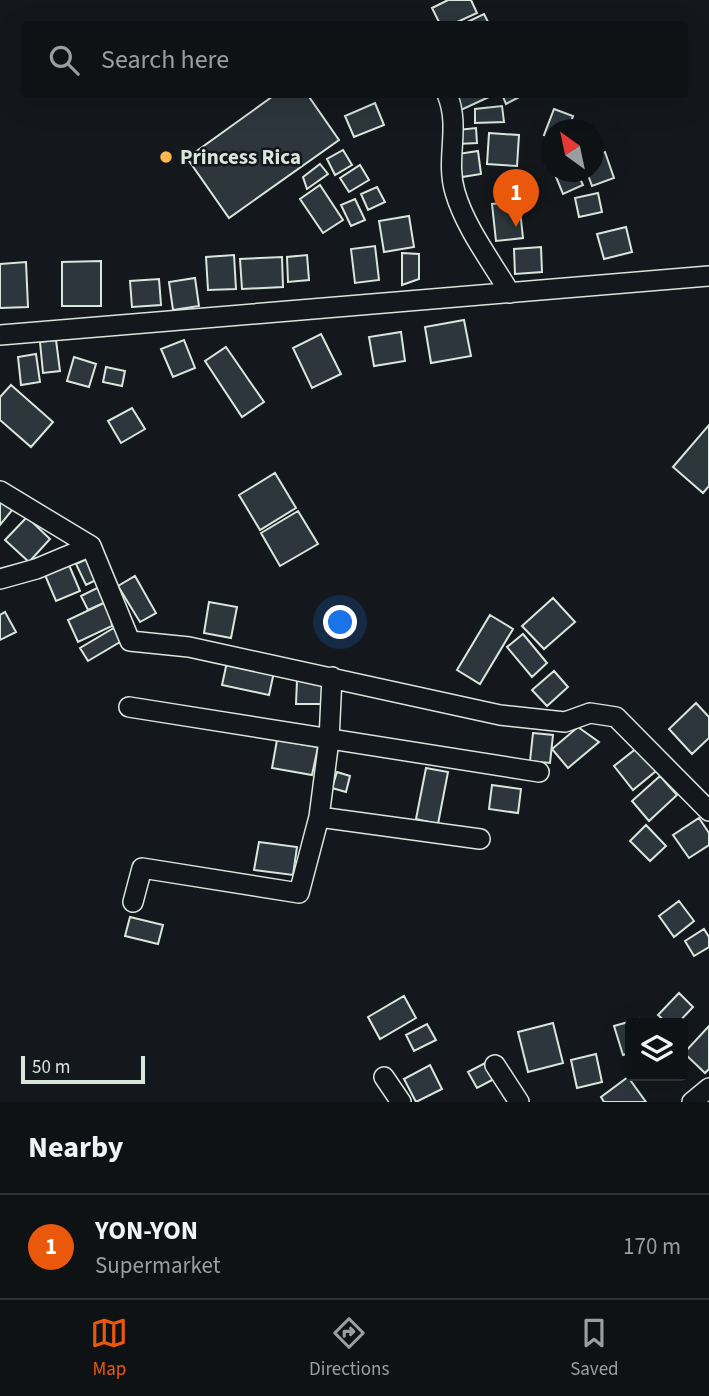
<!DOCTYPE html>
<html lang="en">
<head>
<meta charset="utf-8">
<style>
  :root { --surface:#0f1215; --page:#1d2022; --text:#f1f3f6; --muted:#9b9ea0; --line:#2f3234; --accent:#ea580c }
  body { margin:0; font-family:"Source Sans 3",sans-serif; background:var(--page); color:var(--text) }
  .controls { position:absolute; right:21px; bottom:21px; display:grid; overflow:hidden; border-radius:7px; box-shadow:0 7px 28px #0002 }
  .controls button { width:63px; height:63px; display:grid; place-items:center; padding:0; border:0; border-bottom:2px solid var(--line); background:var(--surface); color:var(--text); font:35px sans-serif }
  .compass { position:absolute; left:541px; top:119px; width:63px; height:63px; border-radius:50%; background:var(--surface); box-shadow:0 7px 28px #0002; rotate:327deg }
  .scale { position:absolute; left:21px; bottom:18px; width:124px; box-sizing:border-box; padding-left:7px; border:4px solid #d8e6dc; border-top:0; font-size:19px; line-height:24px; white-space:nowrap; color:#d8e6dc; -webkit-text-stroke:5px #14181c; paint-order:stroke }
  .you { position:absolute; left:341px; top:623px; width:24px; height:24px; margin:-18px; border:5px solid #fff; border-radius:50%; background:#1a73e8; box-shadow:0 0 0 10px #1a73e833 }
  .badge { display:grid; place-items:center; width:46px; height:46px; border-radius:50%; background:var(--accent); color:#fff; font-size:23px; font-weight:700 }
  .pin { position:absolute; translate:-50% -58px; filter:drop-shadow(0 2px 4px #0008) }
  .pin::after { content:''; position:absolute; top:37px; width:24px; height:21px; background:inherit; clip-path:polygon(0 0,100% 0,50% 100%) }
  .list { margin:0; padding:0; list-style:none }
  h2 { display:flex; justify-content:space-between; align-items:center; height:91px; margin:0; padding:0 28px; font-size:30px }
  h2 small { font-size:23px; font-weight:400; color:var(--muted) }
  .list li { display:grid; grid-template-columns:46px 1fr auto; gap:21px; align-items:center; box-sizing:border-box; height:105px; padding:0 28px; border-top:2px solid var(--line) }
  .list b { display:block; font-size:26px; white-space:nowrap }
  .list p { margin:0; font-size:23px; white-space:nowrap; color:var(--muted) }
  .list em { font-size:23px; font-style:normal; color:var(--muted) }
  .icon { flex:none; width:38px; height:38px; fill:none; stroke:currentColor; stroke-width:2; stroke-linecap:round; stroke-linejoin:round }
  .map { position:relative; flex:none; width:709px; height:1102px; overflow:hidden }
  .search { position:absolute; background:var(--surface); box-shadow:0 7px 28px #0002; left:21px; right:21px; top:21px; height:77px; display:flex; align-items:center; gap:18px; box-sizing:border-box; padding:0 24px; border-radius:7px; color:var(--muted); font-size:26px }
  .sheet { height:196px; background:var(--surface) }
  nav { display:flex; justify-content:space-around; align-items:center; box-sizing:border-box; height:98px; border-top:2px solid var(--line); background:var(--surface); font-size:19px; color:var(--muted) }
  nav a { display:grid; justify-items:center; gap:4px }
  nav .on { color:var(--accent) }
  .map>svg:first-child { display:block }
</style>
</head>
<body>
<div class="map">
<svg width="709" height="1102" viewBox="0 0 709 1102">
  <rect width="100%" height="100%" fill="#14181c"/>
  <path fill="#2c363c" stroke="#d8e6dc" stroke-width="2" d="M448 0H471L477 13 453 24H440L432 8Z
    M484 14 489 24H463Z
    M276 94H307L339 140 229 218 187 158Z
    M454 94H491V96L461 110Z
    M502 94H525L506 104Z
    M375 103 384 125 354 137 345 116Z
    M502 106 504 122 475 123V109Z
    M554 109 573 116 568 130H552V137L544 135Z
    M476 128 477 143 458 144V130Z
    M489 133 519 135 517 166 487 164Z
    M343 150 352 165 335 175 327 159Z
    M478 151 481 174 462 177 458 154Z
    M605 152 614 178 592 186 587 172H594V156Z
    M320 164 328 174 307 189 303 177Z
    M360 165 369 180 349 192 340 178Z
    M554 172H577L583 185 563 194Z
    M320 185 343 220 323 233 300 199Z
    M377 187 385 202 368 210 361 194Z
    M598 193 602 212 579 217 575 198Z
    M355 199 365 220 351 226 341 205Z
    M519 201 523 238 496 241 492 204Z
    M409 216 414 247 384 252 379 221Z
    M626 227 632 252 604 259 597 234Z
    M375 246 379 280 355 283 351 249Z
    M541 247 542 272 515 274 514 249Z
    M402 253 419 254V279L402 285Z
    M234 255 236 289 208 290 206 257Z
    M307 255 309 280 288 282 287 257Z
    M282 257 283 287 242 289 240 259Z
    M101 261V306H62V262Z
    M26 262 28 307 0 308V264Z
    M195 278 199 306 173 310 169 282Z
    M159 279 161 305 132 307 130 281Z
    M464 320 471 356 431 363 425 327Z
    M401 332 405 361 374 366 369 337Z
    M321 334 341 374 312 388 293 348Z
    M56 340 60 371 43 373 40 342Z
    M184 340 195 368 173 377 161 349Z
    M226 347 264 402 242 417 205 361Z
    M36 354 40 382 21 385 18 357Z
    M74 357 96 364 89 387 67 381Z
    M106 367 125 371 122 386 103 382Z
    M11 385 53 422 31 447 0 420V397Z
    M132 408 145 429 121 443 108 421Z
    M709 425V486L703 493 673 467Z
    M275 473 296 508 260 530 239 495Z
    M0 501 13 509 0 525Z
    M298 511 318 544 280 566 261 533Z
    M27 517 50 539 29 562 5 540Z
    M89 558 98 579 86 585 76 564Z
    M69 565 80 591 56 601 45 575Z
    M135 576 156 613 140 622 118 586Z
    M101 586 108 601 88 610 81 596Z
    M553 598 575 622 544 649 522 626Z
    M108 601 112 626 78 642 68 620Z
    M209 602 237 607 231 638 204 633Z
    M5 612 16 632 0 640V615Z
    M490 615 513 629 480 684 457 670Z
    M117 626 120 642 88 661 80 648Z
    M523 634 547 663 532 677 507 647Z
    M227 662 274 672 269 695 222 685Z
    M554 671 568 687 547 706 532 690Z
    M297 680H325L324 704H296Z
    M696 703 709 717V738L692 754 669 729Z
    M578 727 599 742 568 768 552 749Z
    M533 733 553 735 550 763 530 761Z
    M277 740 318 747 312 775 272 768Z
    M637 748 656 771 633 790 614 766Z
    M426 768 448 772 438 824 416 819Z
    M337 772 350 776 346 792 332 788Z
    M660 776 677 795 649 821 632 801Z
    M492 785 521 789 518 813 489 809Z
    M699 818 709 833V845L689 858 673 835Z
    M646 825 666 846 650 861 630 841Z
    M259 842 297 847 293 875 254 870Z
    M679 901 694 921 674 937 659 916Z
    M130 917 163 925 158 944 125 936Z
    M704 929 709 937V947L694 956 685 941Z
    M679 993 693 1007 678 1023H667L658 1015Z
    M404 996 416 1018 380 1039 368 1017Z
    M639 1019 641 1023H630V1053L623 1055 614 1026Z
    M553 1023 563 1063 528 1072 518 1032Z
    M427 1024 436 1040 414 1051 406 1035Z
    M709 1026V1069L705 1073 684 1053Z
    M596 1054 602 1082 577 1088 571 1060Z
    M485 1063 494 1079 477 1088 468 1072Z
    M430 1065 442 1089 416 1102 404 1079Z
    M628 1077 646 1102H604L601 1097Z"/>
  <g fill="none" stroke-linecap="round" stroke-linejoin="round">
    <defs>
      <path id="minor" d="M447 94C461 127 445 159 455 192 465 227 491 261 510 293
        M0 335 709 276
        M0 491 91 546 130 641 189 647 500 715 565 722 590 713 616 717 709 811
        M0 579 36 569 91 546
        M129 707 539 772
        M319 817 480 839
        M133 902 142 868 299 893 319 817 329 740 332 677
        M495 1065 519 1102
        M384 1077 401 1102
        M692 1102 709 1088"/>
    </defs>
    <use href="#minor" stroke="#d8e6dc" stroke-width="22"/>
    <use href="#minor" stroke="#14181c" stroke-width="19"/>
  </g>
  <circle fill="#ffb74d" stroke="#14181c" stroke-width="2.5" cx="166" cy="157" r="7"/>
  <g text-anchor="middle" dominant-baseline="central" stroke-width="5" stroke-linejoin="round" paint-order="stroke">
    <g font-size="21" font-weight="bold" fill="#d8e6dc" stroke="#14181c" text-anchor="start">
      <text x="180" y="157">Princess Rica</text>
    </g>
  </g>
</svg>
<div class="controls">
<button><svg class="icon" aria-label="layers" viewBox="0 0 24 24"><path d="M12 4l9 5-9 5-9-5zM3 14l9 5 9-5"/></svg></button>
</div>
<svg class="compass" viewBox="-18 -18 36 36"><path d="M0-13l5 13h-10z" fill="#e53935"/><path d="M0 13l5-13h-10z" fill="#9b9ea0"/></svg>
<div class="scale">50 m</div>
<div class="you"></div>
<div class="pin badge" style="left:516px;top:227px">1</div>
<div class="search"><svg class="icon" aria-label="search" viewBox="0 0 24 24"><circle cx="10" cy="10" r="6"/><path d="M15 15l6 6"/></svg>Search here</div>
</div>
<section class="sheet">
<h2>Nearby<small></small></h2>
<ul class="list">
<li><span class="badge">1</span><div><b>YON-YON</b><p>Supermarket</p></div><em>170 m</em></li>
</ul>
</section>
<nav>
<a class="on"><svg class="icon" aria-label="map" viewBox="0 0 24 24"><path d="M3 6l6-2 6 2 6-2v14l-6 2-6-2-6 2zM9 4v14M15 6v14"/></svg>Map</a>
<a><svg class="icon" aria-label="directions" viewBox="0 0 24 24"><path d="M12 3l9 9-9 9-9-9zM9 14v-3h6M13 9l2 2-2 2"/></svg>Directions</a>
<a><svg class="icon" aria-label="saved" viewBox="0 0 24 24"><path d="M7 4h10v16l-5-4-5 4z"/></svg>Saved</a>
</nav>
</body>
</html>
